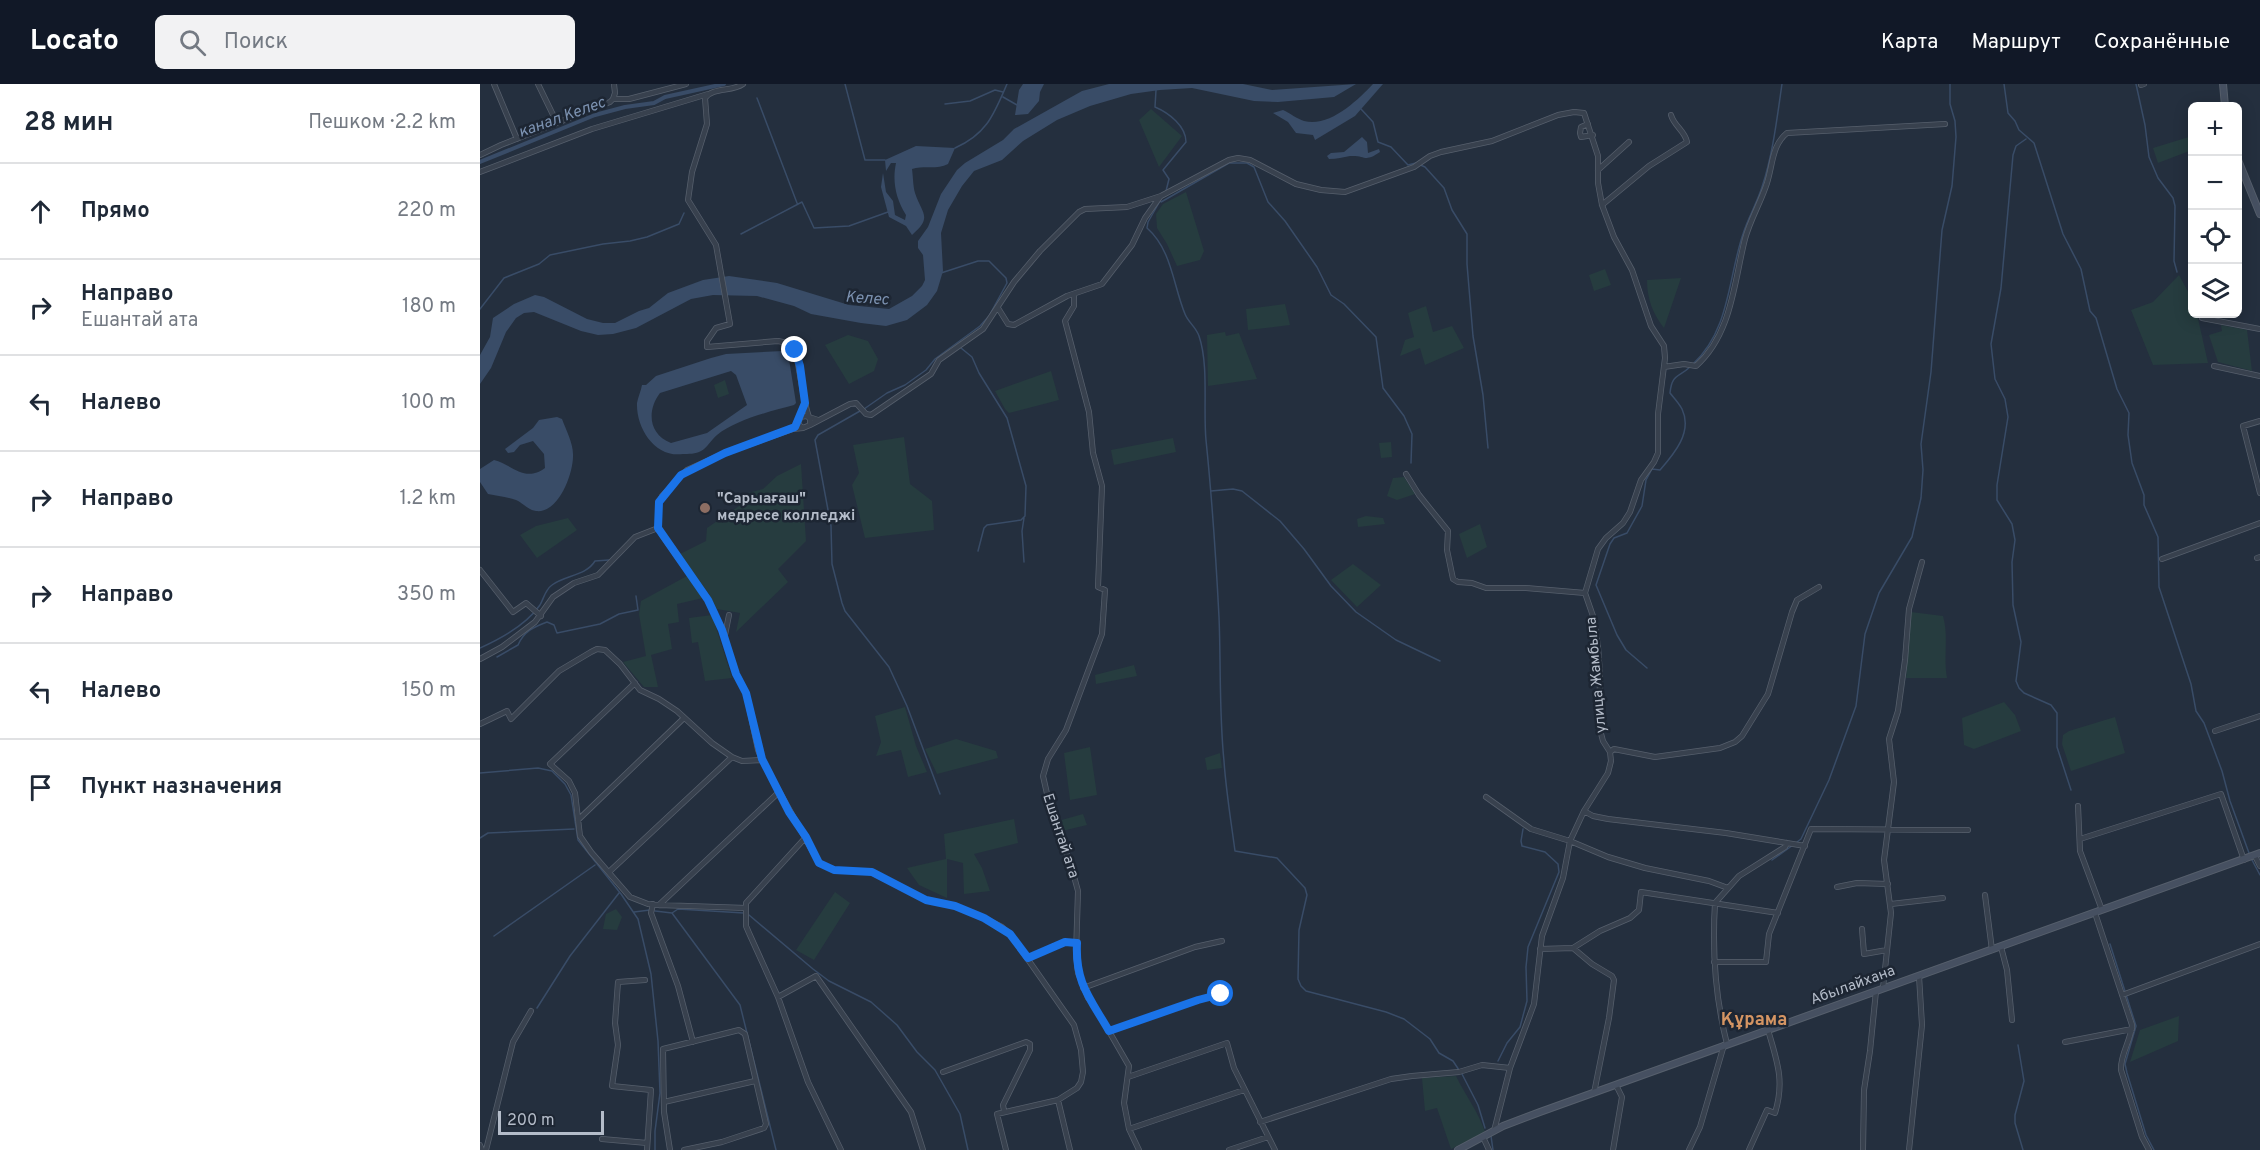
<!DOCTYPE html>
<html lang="ru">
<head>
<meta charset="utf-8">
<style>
  :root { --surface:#fff; --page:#f2f2f3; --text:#1f2937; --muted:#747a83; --line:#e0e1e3; --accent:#111827 }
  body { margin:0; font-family:Overpass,sans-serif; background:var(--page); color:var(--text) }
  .controls { position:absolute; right:18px; top:18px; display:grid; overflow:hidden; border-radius:9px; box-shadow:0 3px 15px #0003 }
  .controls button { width:54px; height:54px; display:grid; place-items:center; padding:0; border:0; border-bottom:2px solid var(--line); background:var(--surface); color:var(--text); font:30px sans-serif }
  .scale { position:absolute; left:18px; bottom:15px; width:106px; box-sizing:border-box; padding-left:6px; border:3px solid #b4bcc9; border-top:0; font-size:16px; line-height:21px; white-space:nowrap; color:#b4bcc9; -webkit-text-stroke:4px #1d2633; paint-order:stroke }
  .stop { position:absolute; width:18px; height:18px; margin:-14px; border:4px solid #1a73e8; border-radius:50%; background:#fff }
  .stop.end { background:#1a73e8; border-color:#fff; box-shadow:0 2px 6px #0008 }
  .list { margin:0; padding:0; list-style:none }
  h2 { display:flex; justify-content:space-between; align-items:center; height:78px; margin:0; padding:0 24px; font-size:26px }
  h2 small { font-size:20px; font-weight:400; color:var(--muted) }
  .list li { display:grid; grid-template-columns:39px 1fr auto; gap:18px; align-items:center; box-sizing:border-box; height:96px; padding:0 24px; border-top:2px solid var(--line) }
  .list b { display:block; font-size:22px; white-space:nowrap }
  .list p { margin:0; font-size:20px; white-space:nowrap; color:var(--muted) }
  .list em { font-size:20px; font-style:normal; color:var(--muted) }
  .icon { flex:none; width:33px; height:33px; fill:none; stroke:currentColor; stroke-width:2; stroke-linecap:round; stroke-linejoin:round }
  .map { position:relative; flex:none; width:1780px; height:1066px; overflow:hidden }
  header { display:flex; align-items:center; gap:36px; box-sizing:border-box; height:84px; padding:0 30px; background:var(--accent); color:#fff }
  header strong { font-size:28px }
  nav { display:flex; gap:33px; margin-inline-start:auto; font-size:21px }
  .search { width:420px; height:54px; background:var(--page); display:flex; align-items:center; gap:15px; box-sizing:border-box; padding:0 21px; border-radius:9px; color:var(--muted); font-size:22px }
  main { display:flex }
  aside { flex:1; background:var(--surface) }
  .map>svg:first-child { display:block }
</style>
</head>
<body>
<header>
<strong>Locato</strong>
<div class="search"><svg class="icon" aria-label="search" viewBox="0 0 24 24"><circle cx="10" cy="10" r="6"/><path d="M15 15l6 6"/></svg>Поиск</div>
<nav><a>Карта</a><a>Маршрут</a><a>Сохранённые</a></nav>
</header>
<main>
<aside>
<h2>28 мин<small>Пешком · 2.2 km</small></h2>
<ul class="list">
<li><svg class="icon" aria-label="ahead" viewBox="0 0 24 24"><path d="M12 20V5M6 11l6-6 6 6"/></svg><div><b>Прямо</b></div><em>220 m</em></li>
<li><svg class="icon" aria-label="right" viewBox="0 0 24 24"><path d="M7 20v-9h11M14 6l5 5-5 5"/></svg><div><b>Направо</b><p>Ешантай ата</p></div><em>180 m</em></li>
<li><svg class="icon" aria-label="left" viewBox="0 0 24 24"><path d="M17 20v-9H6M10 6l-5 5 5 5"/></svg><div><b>Налево</b></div><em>100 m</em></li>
<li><svg class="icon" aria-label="right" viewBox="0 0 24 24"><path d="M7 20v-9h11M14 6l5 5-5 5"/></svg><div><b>Направо</b></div><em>1.2 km</em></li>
<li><svg class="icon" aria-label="right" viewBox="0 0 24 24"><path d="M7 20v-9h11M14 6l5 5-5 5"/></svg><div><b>Направо</b></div><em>350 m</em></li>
<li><svg class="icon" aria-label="left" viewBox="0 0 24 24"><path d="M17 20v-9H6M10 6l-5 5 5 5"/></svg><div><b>Налево</b></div><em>150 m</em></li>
<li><svg class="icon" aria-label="arrive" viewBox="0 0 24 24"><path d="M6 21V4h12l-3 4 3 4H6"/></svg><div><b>Пункт назначения</b></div></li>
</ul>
</aside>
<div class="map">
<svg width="1780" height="1066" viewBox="0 0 1780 1066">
  <rect width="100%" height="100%" fill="#242f3e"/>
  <path fill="#263c3f" d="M671 25 702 52 679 83 659 36Z
    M1712 52V66L1678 79 1673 64Z
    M706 108 724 167 720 176 697 182 687 160 677 144 676 130 683 120Z
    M1125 185 1131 201 1114 207 1109 191Z
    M1699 191 1712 215V230H1717L1728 279 1673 281 1651 226 1673 218Z
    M1201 194 1184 244C1173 230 1167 215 1167 196Z
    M805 220 810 241 768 246 766 225Z
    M946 222 953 248 972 242 984 264 945 281 940 264 920 272 925 256 934 253 928 229Z
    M1741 241 1767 246 1772 287 1738 278 1729 251 1742 247Z
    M745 248 746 252 759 249 777 295 728 302 727 251Z
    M368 251 388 257 398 275 394 287 369 300 345 261Z
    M571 287 579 316 529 329 525 325 515 307Z
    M245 296 249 310 238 314 234 301Z
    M424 353 430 400 452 417 454 446 385 454 372 401 379 389 373 361Z
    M693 354 696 368 634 381 631 366Z
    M911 358 912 373 901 374 899 359Z
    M321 380 326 457 298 485 308 498 256 548 260 529 237 525 229 510 200 470 226 457 227 444 268 416V409L283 405 297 392Z
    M924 393 935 410 917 416 907 412 913 394Z
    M886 432 903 434 905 440 878 443 877 435Z
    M88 434 97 446 57 474 40 451 56 442Z
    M1000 440 1007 463 987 474 979 450Z
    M873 480 901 501 877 523 851 496Z
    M207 492 223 514 197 520 199 538 188 540 192 565 171 571 178 603H164L143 578 166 572 159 530 161 517Z
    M1431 528 1463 532C1469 553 1463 572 1467 594H1426Z
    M232 531 252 594 225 597 218 558 212 559 209 534Z
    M654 581 657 592 616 600 615 591Z
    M1524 618 1535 631 1541 647 1494 665 1484 661 1482 634Z
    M425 623 436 662 447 688 428 693 421 666 396 672 401 658 395 632Z
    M1635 633 1645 669 1591 687 1582 660 1583 651 1589 647Z
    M476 655 516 667 518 674 457 690 445 665Z
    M610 663 617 711 590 716 584 669Z
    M740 669 742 684 727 686 725 674Z
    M603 730 607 741 582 747 578 737Z
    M534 735 538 759 494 770 502 784 510 807 484 810 483 779 467 775V814L439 801 427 784 466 775 464 750Z
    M355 808 370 819 334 876 316 866Z
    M136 825 142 833 137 846 123 845 126 830Z
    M1699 932 1698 957 1650 978 1660 946Z
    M976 992C985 1011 998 1027 1005 1048L971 1065 957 1024 945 1027 942 994Z"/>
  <path fill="#394c67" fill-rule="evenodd" d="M543 0H564L560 8 559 17 548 30 535 31 539 6Z
    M629 0H763L792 6 876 0 854 13 798 18 774 17 712 4 680 6 651 10 610 22 577 36 543 57 522 76 494 87 482 102 468 126 461 149 463 187 457 207 447 221 427 236 406 242 381 239 331 230 314 222 277 212 233 211 211 215 156 244 133 250 118 251 101 247 54 228 44 229 36 234 26 248 11 284 0 300V271L10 253 13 234 34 220 55 211 64 213 107 235 123 239H135L159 227 169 224 188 209 223 196 249 192 297 199 369 221 409 225 432 212 442 202 445 196 443 171 438 164V157L448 143 461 110 477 86 485 79 523 56 534 45 602 7Z
    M893 0H903L875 32 835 56 833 51 816 49 808 38 793 29 803 26C810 29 817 35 824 37 849 44 878 16 893 0Z
    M882 53 887 58 888 69 899 65 900 68C884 79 886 71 870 72 863 73 857 75 849 75L847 72 851 69 864 68Z
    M436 62 475 64 468 80C457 86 445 81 432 85 433 92 433 102 435 109 442 130 453 133 432 151L426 142 409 133 401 103 403 89 406 108 413 117 415 131 425 136 426 131C416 115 412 98 416 79H411L406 87 405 76Z
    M303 267 308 269 316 319 314 321C291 327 255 336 237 351 231 356 227 364 221 367 216 370 208 370 203 370 175 374 156 344 157 319 158 313 161 307 162 301H166L176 292 231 274 246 270ZM251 287 256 291 267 321 227 349 191 359C168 350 167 326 180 309Z
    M77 333 82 335C86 346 93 359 93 370 94 388 79 430 56 427 48 426 43 419 36 416 27 413 17 412 8 410L0 398V385L14 376C33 381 45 399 65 384L64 370 53 357 40 361 34 368 28 369 25 365 53 344 59 336Z"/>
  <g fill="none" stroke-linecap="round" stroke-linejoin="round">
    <path stroke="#394c67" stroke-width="1.5" d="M365 0 385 76H405
      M1524 0 1528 29 1535 37 1539 46 1554 59 1583 150 1601 185 1610 227 1616 234 1637 305 1649 329 1648 351 1652 379 1664 411V421L1678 453 1679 503 1711 600 1716 627 1724 639 1742 687 1750 717 1769 769
      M1656 0 1665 41 1669 73 1678 94 1693 114 1695 122 1694 177 1697 188
      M676 6 675 23C689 29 706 42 706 58L683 86 689 95 686 107
      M523 13 537 21
      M277 14 317 119
      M465 20 490 17 515 6 523 8
      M881 25 893 38 898 58 911 63 928 81 936 79 945 83 964 104 972 126 987 150V180L993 252 1003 311 1008 364
      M1546 55 1536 62 1533 71 1521 204 1511 260 1515 295 1525 315 1528 333 1517 401V416L1532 440 1535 456 1532 478 1533 521 1541 558 1536 597 1539 604 1544 609 1571 621 1577 629V663L1591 706
      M475 64C507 50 514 30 527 0
      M680 117 668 138 667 144C692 166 693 201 705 230 708 238 716 243 719 252 729 281 723 325 726 356 732 415 736 474 739 533 741 581 739 629 744 677 746 707 751 737 755 767L797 774 825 804 827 811 819 846 818 895 821 902 826 907 906 928 924 935 950 955 959 969 973 977 979 986
      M681 118 749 79H767L774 83 788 118 805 137 837 183 851 211 864 220 896 253 903 304 924 332 932 350 931 379
      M261 150 322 118 334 144 369 142 408 128
      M0 225 24 194 59 180 70 171 123 160 150 157 167 153 199 140 204 129
      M481 264 492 273 499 289 527 334 546 402 545 432 541 436 507 441 504 444 498 467
      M1213 280C1250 246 1248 194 1263 150 1268 134 1277 119 1282 103 1293 70 1297 34 1302 0
      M384 325 407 309 425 301 446 286 455 275 500 242 509 232 527 199 526 194 509 177H498L461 189
      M380 327 338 351 335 356 351 442 352 480 362 519 365 527 409 583 427 622 460 710
      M731 407 753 405 762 407 800 437 824 465 851 502 876 528 916 556 960 577
      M544 478 542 447 544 434
      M0 564C20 555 47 540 60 521 64 514 65 506 72 501 85 491 106 492 115 477L129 476
      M17 573 38 561C44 547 54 543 67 538L74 541 77 549 120 540 139 530 158 526 156 512
      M1167 584 1146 566 1137 551 1116 501 1130 460 1134 454 1147 449 1162 422 1166 396 1172 385 1180 386C1194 370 1213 348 1202 325 1199 319 1194 314 1190 309 1192 290 1198 294 1210 283
      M0 689 58 684 72 687 85 700 91 711 98 756 141 810 158 835 171 890 178 957 180 1009 175 1047V1066
      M0 754 8 749 94 745
      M1317 758 1321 755 1349 696 1376 622 1385 550 1399 509 1432 453 1441 414 1443 386 1441 360 1451 288 1462 146 1472 102 1476 53 1475 37 1470 20V0
      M1292 776 1313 761
      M1772 776 1780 791
      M175 827 192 829 260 921 296 1066
      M154 828 170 826
      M192 829 198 825 264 829
      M269 831 333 885 349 897 391 918 417 941 437 968 455 986 480 1030 488 1066
      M14 852 115 781
      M1630 860 1656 942 1645 980 1647 989 1666 1051 1674 1066
      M57 924 90 872 139 809
      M1538 961 1544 997 1535 1031V1039L1543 1066
      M1018 977 1027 959 1040 943 1047 917 1046 883 1048 863 1079 788 1078 780 1065 768 1042 762 1041 757 1043 745
      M982 990 998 1021 1005 1044
      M1011 1052 1013 1066"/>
    <path stroke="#394c67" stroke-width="4" d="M0 78 115 31 145 23 174 19 185 13 244 0"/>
    <defs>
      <path id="minor" d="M14 0 37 55
        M58 0 77 39
        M263 0C252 8 233 3 225 14L227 40 212 88 208 116 236 161 250 240 236 244 227 257V263L298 257 313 260C321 284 321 311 329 333L338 336
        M1661 1 1664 0
        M133 15 135 9 134 0
        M1108 40 1101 43 1100 49 1101 53 1113 51
        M0 71 21 61 130 18 133 15H149L206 0
        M1118 86 1149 58
        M0 88 112 45 228 10
        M1122 121 1169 82 1207 58C1205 47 1194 42 1191 31
        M594 211V222L585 237 609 328 613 369 622 402 618 503 625 506 622 550 586 646 568 675 563 692 570 723 592 785 598 807 596 870 598 889 608 914 615 923 649 982 644 1019 649 1045 659 1066
        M518 224 528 240 534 241 587 212 622 200 652 161 665 134 680 113
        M1722 234 1780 245
        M1734 282 1780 292
        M1184 283 1204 280 1216 282C1252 250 1254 198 1265 155 1270 136 1281 118 1287 99 1293 80 1292 61 1307 49L1465 40
        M319 333 327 332 330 335V341L323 344 318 340 325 320
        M1780 337 1763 342 1780 409
        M330 341 370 320 376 319 386 330 391 331 451 290 459 276 503 245 534 198 560 167 599 128 605 125 647 123 681 112 749 76 758 74 770 76 816 100 841 106 865 108 934 83 950 72 961 68 1012 57 1078 31 1094 28 1104 29 1118 72V99L1122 121 1134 153 1152 186 1171 242 1184 262 1185 274 1178 330V369L1174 378 1161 396 1150 428 1143 439 1126 454 1118 465 1105 509
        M323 344 313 345 245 369 207 386 182 412 179 418 178 432V444L182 451 228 516 242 546 256 589 266 609 278 666 284 680 339 779 354 786 391 788 446 816 475 822 504 834 522 843 530 850 594 941 601 966 603 988 601 998 597 1004 578 1016 517 1030 526 1066
        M926 390 939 411 968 447 967 466 973 495 978 498 992 499 1006 504H1046L1105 509
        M1777 474 1780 473
        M1682 475 1780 439
        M0 486 33 528 46 519 61 532
        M245 551 249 531
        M0 575 22 563 55 538 73 513 94 499 118 491 155 453 178 444
        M155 599 70 680 89 697 95 709 100 752 111 768 150 813 168 820 179 821 266 824
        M0 640 27 627 31 635 79 587 111 568 117 565 125 566 140 580 160 606 179 615 197 627 232 659 252 673 262 677 282 676
        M1735 647 1780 632
        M1130 668 1134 665 1175 673 1240 664 1255 658 1262 652 1288 610 1312 528 1317 516 1339 503
        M1006 713 1051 745 1090 757 1128 773 1165 784 1229 797 1248 804
        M1598 722 1600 767 1622 826
        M1104 727 1113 732 1128 735 1246 749 1325 762
        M98 736 204 634
        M326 753 266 819V842L269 849 298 913 328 998 361 1066
        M1600 755 1741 710 1764 776
        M1775 772 1780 782
        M129 788 252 673
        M1357 803 1377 799 1408 800
        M1505 811 1512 866
        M173 820 171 829 198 902 213 958
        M1411 820 1463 814
        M179 821 299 708
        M1615 829 1652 941C1651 957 1640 970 1641 986L1662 1053 1669 1066
        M1382 845 1384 870 1407 866
        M1521 863 1527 886 1532 936
        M1093 864 1112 880 1132 892 1134 896 1129 934 1114 1009
        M1060 865 1093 864 1120 847 1150 834 1159 826 1161 808 1298 829
        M548 874 585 858 597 859
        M1234 878H1286L1289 850 1331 745 1488 746
        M165 896 138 898 135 939 138 961 132 1002 171 1006 167 1066
        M603 904 715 863 742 857
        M1403 904 1411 829 1404 776 1414 698 1409 655 1418 627 1425 576 1429 525 1442 478
        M1642 911 1780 860
        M298 913 336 892 431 1028 443 1066
        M629 947 718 916 742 910
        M1585 958 1652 945
        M1247 960C1235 913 1232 867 1235 819L1259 792 1305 763 1307 759
        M463 988 546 958 550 960V966L523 1021 524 1027
        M648 993 747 959 754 984 795 1066
        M578 1016 590 1066
        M184 1018 275 997
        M780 1038 911 995 932 992 979 988 1002 981 1030 984
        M649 1045 764 1006
        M1014 1047 1030 984 1054 920 1062 852 1083 794 1090 757 1104 727 1128 689 1131 677 1130 668 1123 657 1119 642 1120 590 1118 563 1114 535 1105 509
        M1003 1053 1009 1066
        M122 1055 167 1059
        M0 1061 2 1066
        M6 1066 33 958 51 927
        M190 1066 184 1028 183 965 259 946 265 950 286 1040 284 1044 242 1058 204 1066
        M749 1066 788 1053
        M1133 1066 1142 1013 1136 1001
        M1209 1066 1220 1043 1244 961
        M1269 1066 1287 1026 1295 1029C1305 997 1297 977 1288 946
        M1383 1066 1384 1006 1390 967 1396 907
        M1429 1066 1442 941 1439 892"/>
      <path id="secondary" d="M1743 0 1745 22
        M1758 76 1780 130
        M978 1066 1023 1042 1060 1028 1780 769"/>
    </defs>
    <use href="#minor" stroke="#565f6c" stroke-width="6"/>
    <use href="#secondary" stroke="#565f6c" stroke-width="8"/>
    <use href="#minor" stroke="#38414e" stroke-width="4.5"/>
    <use href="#secondary" stroke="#465061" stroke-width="6"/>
  </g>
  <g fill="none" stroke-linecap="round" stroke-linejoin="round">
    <path stroke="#1a73e8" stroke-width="8" d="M315 266 320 282 325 319 315 343 245 369 201 391 179 418 178 444 228 516 242 546 256 590 266 609 282 675 309 728 326 753 339 779 354 786 392 788 446 816 475 822 504 834 530 850 548 874 585 858 597 859C595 899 610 914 629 947L718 916 741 910"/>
  </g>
  <circle fill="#8d6e63" stroke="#1d2633" stroke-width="2" cx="225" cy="424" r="6"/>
  <g text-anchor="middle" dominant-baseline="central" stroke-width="5" stroke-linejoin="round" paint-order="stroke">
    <g font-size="15" font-weight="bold" fill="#b4bcc9" stroke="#1d2633" text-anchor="start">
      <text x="237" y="415">"Сарыағаш"<tspan x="237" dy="17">медресе колледжі</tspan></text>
    </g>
    <g font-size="15" fill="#b4bcc9" stroke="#1d2633">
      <text transform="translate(1117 591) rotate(-95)">улица Жамбыла</text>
      <text transform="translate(580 752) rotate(72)">Ешантай ата</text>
      <text transform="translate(1373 902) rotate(-20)">Абылайхана</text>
    </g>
    <g font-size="16" font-style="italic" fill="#7c92b1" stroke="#1d2633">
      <text transform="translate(82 34) rotate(-20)">канал Келес</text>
      <text transform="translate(387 215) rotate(4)">Келес</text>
    </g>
    <g font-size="18" font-weight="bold" fill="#d59563" stroke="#1d2633">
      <text x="1274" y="936">Құрама</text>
    </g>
  </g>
</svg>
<div class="controls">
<button>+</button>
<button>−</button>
<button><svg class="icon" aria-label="locate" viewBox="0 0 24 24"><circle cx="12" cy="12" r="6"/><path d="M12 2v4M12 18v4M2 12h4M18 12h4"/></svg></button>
<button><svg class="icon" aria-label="layers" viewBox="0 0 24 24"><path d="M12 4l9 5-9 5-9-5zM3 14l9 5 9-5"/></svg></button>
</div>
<div class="scale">200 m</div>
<div class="stop" style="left:741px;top:910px"></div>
<div class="stop end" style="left:315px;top:266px"></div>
</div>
</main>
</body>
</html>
